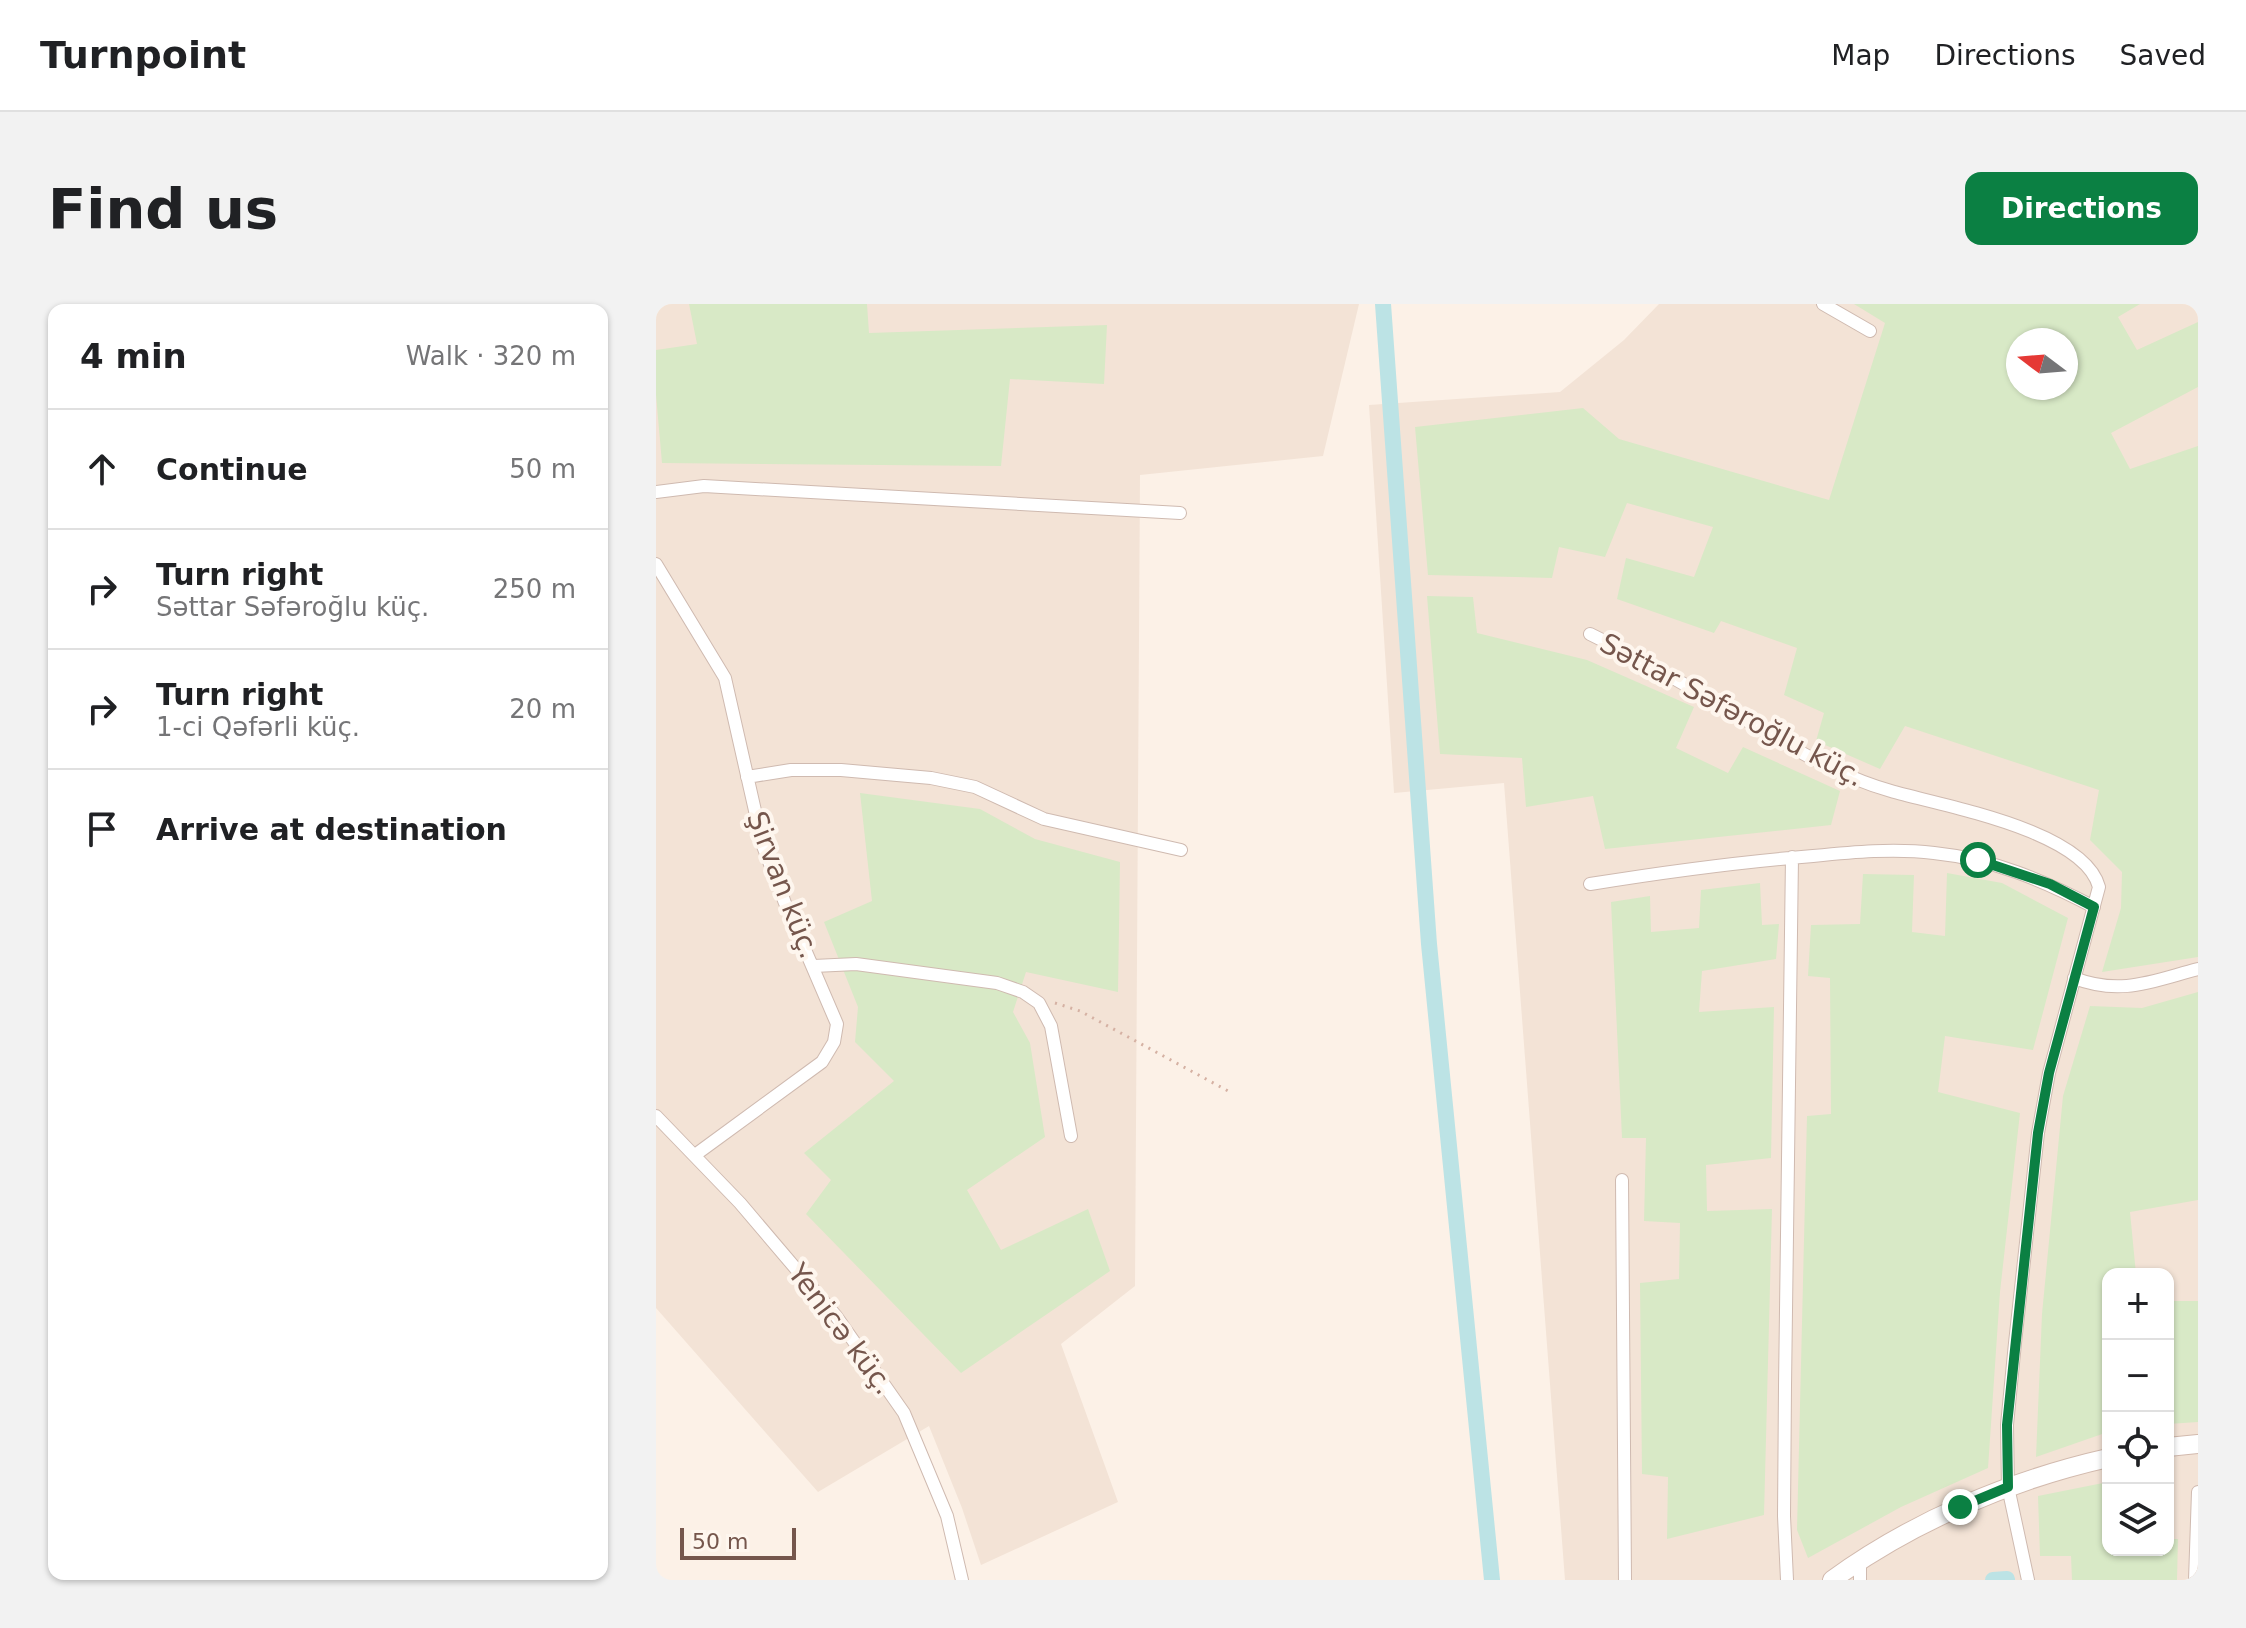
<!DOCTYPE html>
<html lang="en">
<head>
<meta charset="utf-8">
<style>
  :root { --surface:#fff; --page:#f2f2f2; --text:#202124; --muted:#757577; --line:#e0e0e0; --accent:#0b8043 }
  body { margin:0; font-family:"DejaVu Sans",sans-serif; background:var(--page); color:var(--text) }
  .controls { position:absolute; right:24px; bottom:24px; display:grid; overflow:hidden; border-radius:16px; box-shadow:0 2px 6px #0004 }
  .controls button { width:72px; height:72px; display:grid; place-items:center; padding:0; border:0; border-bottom:2px solid var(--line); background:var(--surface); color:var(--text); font:40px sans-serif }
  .compass { position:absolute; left:1350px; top:24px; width:72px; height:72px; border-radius:50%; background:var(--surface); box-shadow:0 2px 6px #0004; rotate:286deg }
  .scale { position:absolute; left:24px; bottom:20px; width:116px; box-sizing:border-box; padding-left:8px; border:4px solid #75564c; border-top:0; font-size:22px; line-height:28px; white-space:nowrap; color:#75564c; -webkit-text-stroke:6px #fef6ee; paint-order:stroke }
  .stop { position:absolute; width:24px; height:24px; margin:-18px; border:6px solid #0b8043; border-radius:50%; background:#fff }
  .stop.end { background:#0b8043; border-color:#fff; box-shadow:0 2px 8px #0008 }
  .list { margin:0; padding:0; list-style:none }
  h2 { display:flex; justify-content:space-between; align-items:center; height:104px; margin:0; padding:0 32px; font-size:34px }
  h2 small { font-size:26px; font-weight:400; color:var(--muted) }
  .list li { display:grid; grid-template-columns:52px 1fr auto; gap:24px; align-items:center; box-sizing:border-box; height:120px; padding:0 32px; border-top:2px solid var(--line) }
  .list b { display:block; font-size:30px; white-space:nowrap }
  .list p { margin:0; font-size:26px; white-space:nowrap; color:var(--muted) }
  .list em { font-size:26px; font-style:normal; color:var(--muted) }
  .icon { flex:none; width:44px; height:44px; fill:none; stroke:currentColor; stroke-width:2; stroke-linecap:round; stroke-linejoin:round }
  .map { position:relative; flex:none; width:1542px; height:1276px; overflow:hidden; border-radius:16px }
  header { display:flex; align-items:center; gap:48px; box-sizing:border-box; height:112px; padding:0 40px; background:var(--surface); border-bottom:2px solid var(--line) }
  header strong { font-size:38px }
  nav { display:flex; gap:44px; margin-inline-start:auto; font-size:28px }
  .intro { display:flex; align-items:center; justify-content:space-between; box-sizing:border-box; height:192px; padding:0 48px }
  h1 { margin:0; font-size:56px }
  .button { padding:20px 36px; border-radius:16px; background:var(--accent); color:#fff; font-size:28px; font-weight:700 }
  main { display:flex; gap:48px; padding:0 48px }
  aside { flex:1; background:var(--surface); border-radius:16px; box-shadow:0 2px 6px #0004 }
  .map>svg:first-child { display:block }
</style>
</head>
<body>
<header>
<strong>Turnpoint</strong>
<nav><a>Map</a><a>Directions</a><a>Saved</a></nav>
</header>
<div class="intro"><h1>Find us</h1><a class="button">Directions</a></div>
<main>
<aside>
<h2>4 min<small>Walk · 320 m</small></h2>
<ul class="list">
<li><svg class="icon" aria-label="ahead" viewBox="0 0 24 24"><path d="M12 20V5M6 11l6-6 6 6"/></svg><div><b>Continue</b></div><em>50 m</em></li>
<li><svg class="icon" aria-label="right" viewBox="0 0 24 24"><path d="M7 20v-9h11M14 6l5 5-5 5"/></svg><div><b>Turn right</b><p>Səttar Səfəroğlu küç.</p></div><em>250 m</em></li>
<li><svg class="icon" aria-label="right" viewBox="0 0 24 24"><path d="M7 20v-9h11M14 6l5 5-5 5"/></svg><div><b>Turn right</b><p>1-ci Qəfərli küç.</p></div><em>20 m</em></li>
<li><svg class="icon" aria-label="arrive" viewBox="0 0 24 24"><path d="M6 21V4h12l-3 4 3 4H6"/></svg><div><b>Arrive at destination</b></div></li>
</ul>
</aside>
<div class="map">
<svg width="1542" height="1276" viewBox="0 0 1542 1276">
  <rect width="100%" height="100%" fill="#fcf1e7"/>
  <path fill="#f3e3d6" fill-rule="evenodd" d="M0 0H703L667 152 484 171 479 982 405 1040 462 1198 325 1261 306 1204 273 1122 162 1188 0 1004Z
    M1003 0H1542V1276H909L848 479 738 489 713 101 904 88 968 36ZM1362 36H1410V84H1362ZM1452 970H1512V1246H1452Z"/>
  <path fill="#d8e9c6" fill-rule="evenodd" d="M33 0H211L213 29 451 21 448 80 354 75 345 162 6 159 0 91V46L41 40Z
    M1198 0H1484L1462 13 1481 46 1542 18V83L1455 129 1474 165 1542 142V653L1446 668 1465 604 1466 568 1434 536 1443 486 1249 422 1224 465 1160 437 1168 409 1128 391 1141 344 1065 317 1058 329 961 295 970 254 1038 273 1057 223 971 199 949 253 903 243 896 274 772 271 759 123 927 104 963 135 1173 196 1229 19ZM1362 36H1410V84H1362Z
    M771 292 817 293 821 329 931 356 1038 403 1020 444 1072 469 1087 443 1184 487 1175 521 949 545 937 492 870 503 866 454 784 450Z
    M204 489 324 505 379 535 464 558 462 688 370 668 357 708 374 739 389 833 311 886 345 946 432 905 454 967 305 1069 150 910 175 876 148 849 238 777 199 738 202 703 168 618 216 597Z
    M1291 569 1346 579 1412 614 1377 746 1289 732 1282 788 1364 809 1344 988 1332 1164 1245 1203 1152 1254 1141 1226 1151 812 1175 810 1174 674 1152 672 1155 621 1204 620 1207 570 1258 571 1256 628 1289 632Z
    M1104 579 1106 621 1123 620 1120 655 1046 667 1043 708 1118 703 1115 854 1050 861 1051 907 1116 905 1108 1211 1011 1235 1012 1173 986 1170 984 979 1023 975 1024 919 988 917 990 834H966L955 598 994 592 995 628 1043 624 1045 586Z
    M1542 688V896L1474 908 1480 970H1452V1128L1380 1153 1386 1010 1407 792 1434 702 1486 704Z
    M1512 997H1542V1118L1512 1120Z
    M1452 1178V1246H1512V1235H1522L1521 1276H1416L1415 1252H1384L1382 1192Z"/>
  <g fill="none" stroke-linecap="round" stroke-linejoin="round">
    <path stroke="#bce3e5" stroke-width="16" d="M727 0 773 640 836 1276
      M1337 1276 1351 1275"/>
    <defs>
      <path id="street" d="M1167 0 1214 27
        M0 188 48 182 524 209
        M0 260 69 374 107 542 129 599 181 720 178 738 166 758 39 851
        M934 330C985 355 1034 383 1083 412 1131 441 1181 472 1235 487 1286 502 1428 526 1443 583L1393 769 1382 829 1359 1039 1351 1121 1352 1183 1372 1276
        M91 473 135 466H185L275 474 319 483 388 515 525 546
        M934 580C1008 568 1082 558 1157 552 1197 548 1238 544 1278 549 1336 555 1387 576 1438 603
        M158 662 200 660 341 679 367 688 383 699 395 722 415 832
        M1418 674C1465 692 1496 677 1542 665
        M0 812 84 899 180 1012 248 1109 291 1212 306 1276
        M966 876 969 1276
        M1131 1276 1128 1212 1129 1082 1136 553
        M1204 1276V1257
        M1539 1276 1542 1188"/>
      <path id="secondary" d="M1512 1143 1542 1140
        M1176 1276C1257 1217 1355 1176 1452 1154"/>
    </defs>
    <use href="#street" stroke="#cfbab0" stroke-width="14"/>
    <use href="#secondary" stroke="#d2baae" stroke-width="20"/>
    <path stroke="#d5b1a3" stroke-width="3" stroke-dasharray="2 6" stroke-linecap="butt" d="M399 699 424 707 574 788"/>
    <use href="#street" stroke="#fff" stroke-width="12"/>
    <use href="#secondary" stroke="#fff" stroke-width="18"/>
  </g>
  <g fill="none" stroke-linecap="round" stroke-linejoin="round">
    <path stroke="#0b8043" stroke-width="10" d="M1304 1203 1352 1183 1351 1121 1382 829 1393 769 1438 603 1394 580 1322 556"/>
  </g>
  <g text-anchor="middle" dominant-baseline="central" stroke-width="8" stroke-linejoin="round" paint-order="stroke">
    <g font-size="28" fill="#75564c" stroke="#fef6ee">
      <text transform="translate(1076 406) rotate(28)">Səttar Səfəroğlu küç.</text>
      <text transform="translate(127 581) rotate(69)">Şirvan küç.</text>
      <text transform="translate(185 1025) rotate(53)">Yenicə küç.</text>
    </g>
  </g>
</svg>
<div class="controls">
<button>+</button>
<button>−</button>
<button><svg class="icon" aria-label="locate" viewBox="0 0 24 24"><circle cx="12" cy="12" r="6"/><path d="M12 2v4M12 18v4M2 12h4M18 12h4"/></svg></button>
<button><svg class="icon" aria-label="layers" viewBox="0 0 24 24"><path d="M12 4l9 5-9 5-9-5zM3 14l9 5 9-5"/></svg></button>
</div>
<svg class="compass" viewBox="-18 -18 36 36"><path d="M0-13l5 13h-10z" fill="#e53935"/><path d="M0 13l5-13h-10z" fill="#757577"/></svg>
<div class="scale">50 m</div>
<div class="stop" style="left:1322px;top:556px"></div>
<div class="stop end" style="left:1304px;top:1203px"></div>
</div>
</main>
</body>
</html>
